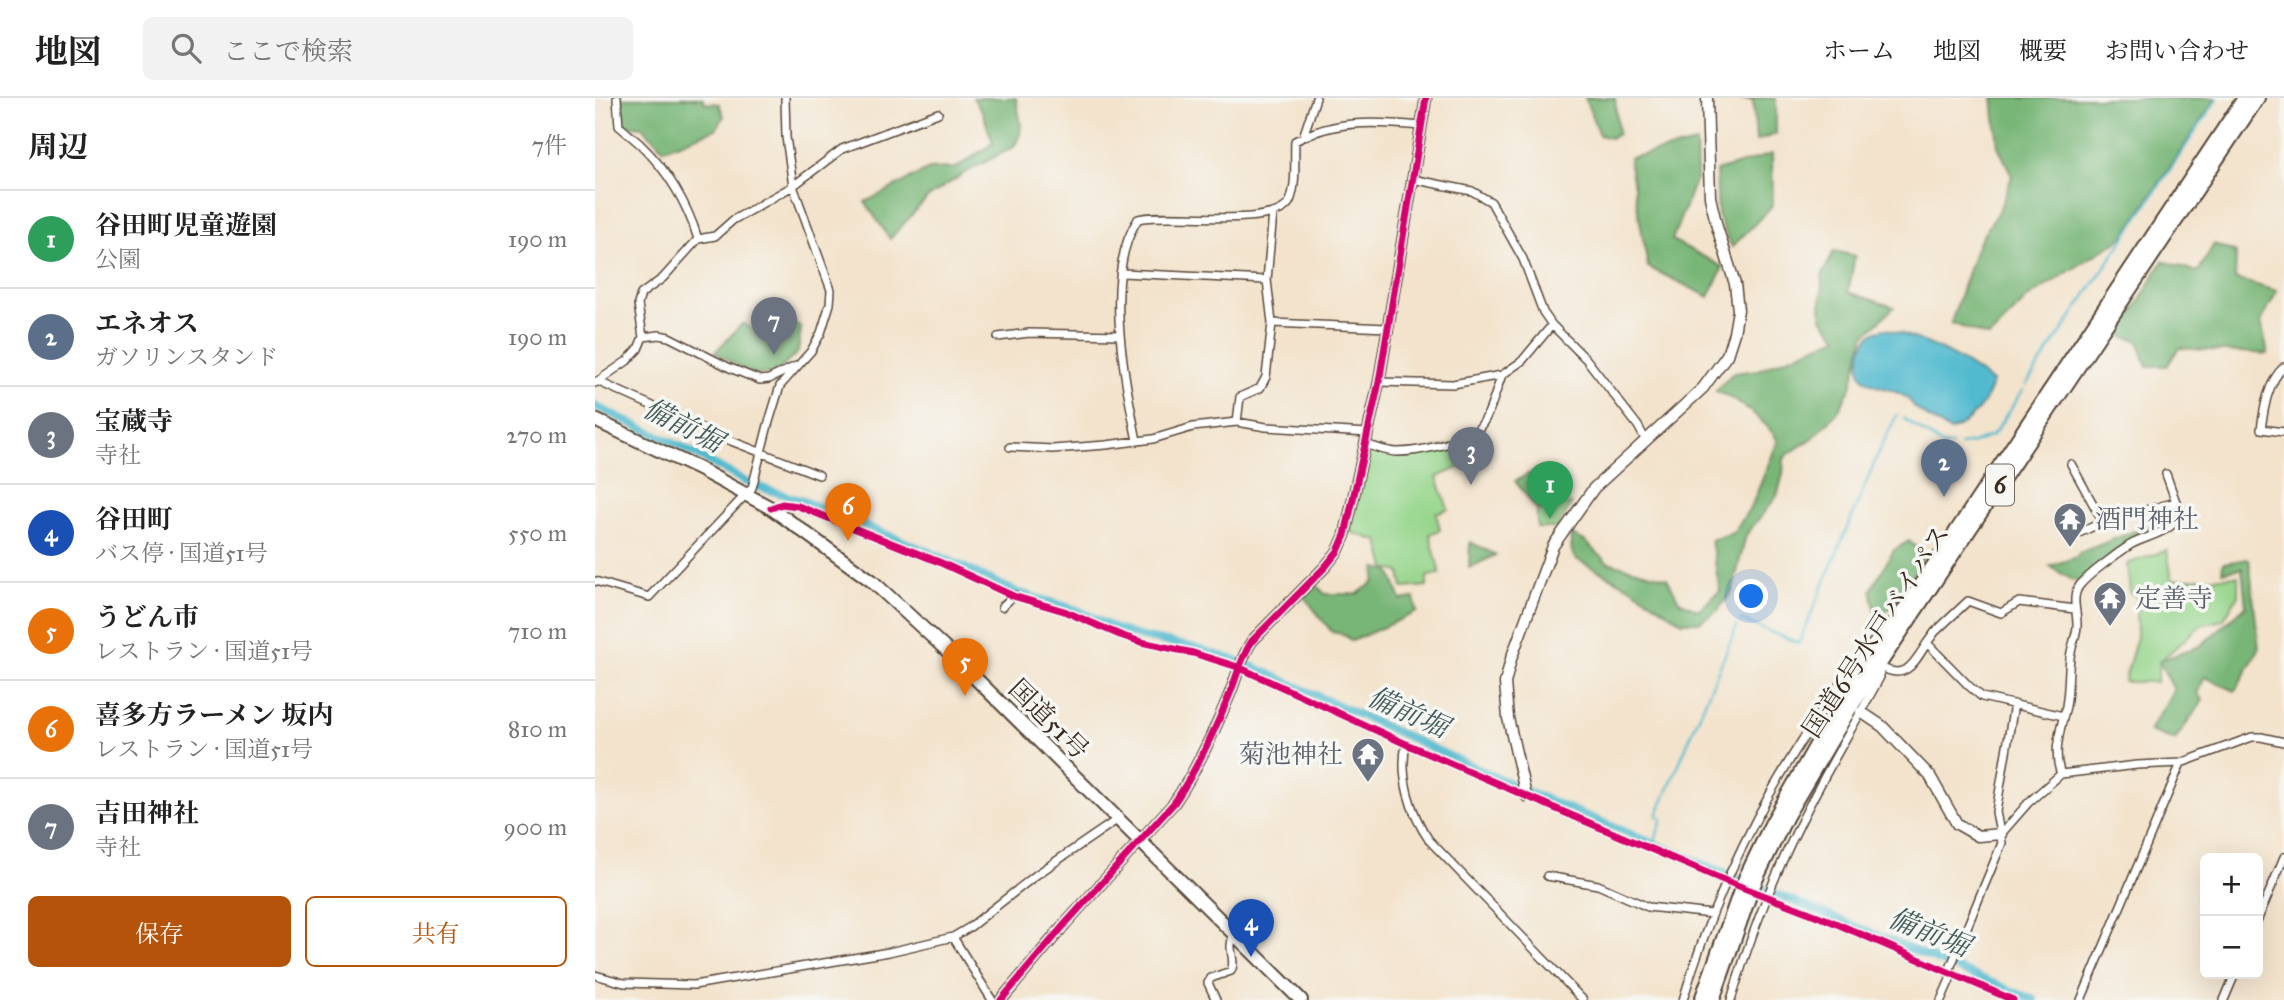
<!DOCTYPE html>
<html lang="ja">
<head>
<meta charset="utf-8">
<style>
  :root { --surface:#fff; --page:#f2f2f2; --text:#222; --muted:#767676; --line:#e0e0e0; --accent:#b45309 }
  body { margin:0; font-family:"IM FELL Great Primer","Noto Serif JP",serif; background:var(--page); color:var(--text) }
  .controls { position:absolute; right:21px; bottom:21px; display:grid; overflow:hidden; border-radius:10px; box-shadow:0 7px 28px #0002 }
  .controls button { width:63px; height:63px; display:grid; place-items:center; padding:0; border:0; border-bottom:2px solid var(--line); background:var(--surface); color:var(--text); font:35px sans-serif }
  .you { position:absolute; left:1157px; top:499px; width:24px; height:24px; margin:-18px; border:5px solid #fff; border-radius:50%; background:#1a73e8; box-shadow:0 0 0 10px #1a73e833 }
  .badge { display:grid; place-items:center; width:46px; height:46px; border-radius:50%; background:var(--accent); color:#fff; font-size:23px; font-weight:700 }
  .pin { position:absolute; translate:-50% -58px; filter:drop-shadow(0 2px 4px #0008) }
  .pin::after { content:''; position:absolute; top:37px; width:24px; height:21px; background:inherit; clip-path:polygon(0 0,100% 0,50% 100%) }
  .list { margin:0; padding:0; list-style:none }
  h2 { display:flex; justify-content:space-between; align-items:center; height:91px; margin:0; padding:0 28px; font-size:30px }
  h2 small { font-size:23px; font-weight:400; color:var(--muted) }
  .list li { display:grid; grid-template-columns:46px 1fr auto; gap:21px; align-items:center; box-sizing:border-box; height:98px; padding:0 28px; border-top:2px solid var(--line) }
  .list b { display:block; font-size:26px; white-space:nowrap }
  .list p { margin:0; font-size:23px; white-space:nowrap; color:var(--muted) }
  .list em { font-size:23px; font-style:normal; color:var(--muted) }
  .actions { display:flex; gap:14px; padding:21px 28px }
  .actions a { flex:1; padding:16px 0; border:2px solid var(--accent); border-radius:10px; text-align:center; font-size:24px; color:var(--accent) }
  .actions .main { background:var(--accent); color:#fff }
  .icon { flex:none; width:38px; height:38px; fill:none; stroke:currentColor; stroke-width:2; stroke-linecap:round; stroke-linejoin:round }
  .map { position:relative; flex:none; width:1689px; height:902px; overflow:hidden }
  header { display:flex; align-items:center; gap:42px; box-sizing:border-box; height:98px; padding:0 35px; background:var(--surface); border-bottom:2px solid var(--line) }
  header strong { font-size:33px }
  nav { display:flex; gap:38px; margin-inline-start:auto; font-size:24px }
  .search { width:490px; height:63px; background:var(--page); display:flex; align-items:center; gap:18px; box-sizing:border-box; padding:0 24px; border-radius:10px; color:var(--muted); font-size:26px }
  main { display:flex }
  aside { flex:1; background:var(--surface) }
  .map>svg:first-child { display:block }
</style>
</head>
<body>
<header>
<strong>地図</strong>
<div class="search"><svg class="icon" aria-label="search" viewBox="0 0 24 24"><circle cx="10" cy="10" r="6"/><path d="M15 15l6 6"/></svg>ここで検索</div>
<nav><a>ホーム</a><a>地図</a><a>概要</a><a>お問い合わせ</a></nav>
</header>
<main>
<aside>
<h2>周辺<small>7件</small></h2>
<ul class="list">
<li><span class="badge" style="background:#2e9e5b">1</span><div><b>谷田町児童遊園</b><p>公園</p></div><em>190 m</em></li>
<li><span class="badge" style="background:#5c6f8a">2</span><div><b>エネオス</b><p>ガソリンスタンド</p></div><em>190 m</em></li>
<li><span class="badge" style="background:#6b7280">3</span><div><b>宝蔵寺</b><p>寺社</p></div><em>270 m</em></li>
<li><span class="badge" style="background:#1a4fb4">4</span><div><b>谷田町</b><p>バス停 · 国道51号</p></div><em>550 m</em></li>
<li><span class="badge" style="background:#e8710a">5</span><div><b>うどん市</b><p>レストラン · 国道51号</p></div><em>710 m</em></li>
<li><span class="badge" style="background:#e8710a">6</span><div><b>喜多方ラーメン 坂内</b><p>レストラン · 国道51号</p></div><em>810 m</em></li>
<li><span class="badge" style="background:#6b7280">7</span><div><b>吉田神社</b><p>寺社</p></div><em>900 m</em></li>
</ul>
<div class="actions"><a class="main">保存</a><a>共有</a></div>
</aside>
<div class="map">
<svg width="1689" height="902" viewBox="0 0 1689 902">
  <rect width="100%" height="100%" fill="#f6f6f2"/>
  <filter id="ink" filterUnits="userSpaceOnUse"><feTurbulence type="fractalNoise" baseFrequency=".0143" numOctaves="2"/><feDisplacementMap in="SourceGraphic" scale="14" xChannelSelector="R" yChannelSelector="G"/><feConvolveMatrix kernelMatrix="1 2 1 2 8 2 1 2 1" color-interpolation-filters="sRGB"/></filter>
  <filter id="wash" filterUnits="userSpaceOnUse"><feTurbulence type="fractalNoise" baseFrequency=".00686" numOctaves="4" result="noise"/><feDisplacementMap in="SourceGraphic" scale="28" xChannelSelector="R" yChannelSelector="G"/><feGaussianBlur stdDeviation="1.57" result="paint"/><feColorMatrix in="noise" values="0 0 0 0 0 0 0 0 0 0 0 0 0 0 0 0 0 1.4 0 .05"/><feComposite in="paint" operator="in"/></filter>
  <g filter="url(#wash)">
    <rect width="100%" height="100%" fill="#f3e3cc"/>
    <path fill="#95d58b" stroke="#688054" stroke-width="2" d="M859 347 865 369 842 379 853 411 841 415 845 432 835 436 845 476 832 478V488L808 490 805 474 791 470 784 443 755 434 774 352 803 358Z
      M977 406 961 430H942V412Z
      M1572 452 1577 482 1643 478V498L1628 522 1606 527 1565 563 1561 584H1529L1542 539 1541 497 1535 496 1532 466Z"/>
    <path fill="#78b677" stroke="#5a704a" stroke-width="2" d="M26 0H108L110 5 124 6 129 18 121 31 69 51 47 29 28 27Z
      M378 0H421L426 27 425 37 419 49 371 74 332 100 295 141 270 104 334 71 361 70 398 45 387 13Z
      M990 0H1020L1023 36 1015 40 1004 37Z
      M1131 0H1181V36L1161 43 1158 2Z
      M1398 0H1621L1528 139 1434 199 1394 239 1356 225 1382 147 1405 110 1417 78 1403 48Z
      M1101 45 1102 78 1077 142 1128 169 1114 199 1053 169 1034 60Z
      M1177 56 1178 107 1137 149 1123 118 1121 73Z
      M1619 146 1641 155 1640 181 1682 193 1666 224 1673 256 1584 250 1572 268H1552L1543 242 1524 238 1568 163 1603 174Z
      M1239 153 1260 158 1253 194 1299 209 1269 238 1256 289 1242 315 1218 340 1192 357 1189 361 1188 376 1182 398 1151 437 1137 494 1122 513 1104 524H1087L1035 489 981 461 977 454 975 436 990 443 1012 464 1072 480 1084 503 1103 512 1125 493 1116 442 1138 435 1157 407 1183 343C1171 322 1143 302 1121 293L1138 275 1163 272 1243 239 1226 219 1227 178Z
      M197 223 206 230 203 254 183 273 174 276H160L150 272 120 254 148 225 162 234Z
      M943 371 973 402 941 410 920 383Z
      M1580 417 1581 419C1568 432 1549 436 1533 445 1515 454 1500 470 1485 483H1478L1455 468 1482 459 1484 455Z
      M1314 443 1330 457 1298 509 1281 518 1276 492 1299 452Z
      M875 444 901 457 874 470Z
      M1654 461 1664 551 1640 593 1610 579 1602 595 1608 602 1580 642 1554 633 1579 592 1564 563 1605 548 1651 508 1647 470 1627 474 1628 465Z
      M781 470 795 473 806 502 819 500 822 514 757 543 748 536 737 534 708 497 720 486 730 496H762L779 484Z"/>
    <path fill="#51bacf" stroke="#467276" stroke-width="2" d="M1291 231C1330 242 1366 259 1397 284 1394 303 1373 327 1355 333 1344 326 1331 320 1322 311 1318 308 1315 302 1311 299 1287 283 1255 295 1267 251 1271 239 1279 232 1291 231Z"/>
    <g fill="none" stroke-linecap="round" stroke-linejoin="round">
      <path stroke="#51bacf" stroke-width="2.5" d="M1431 287 1623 0
        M1308 320 1348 348 1357 347
        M1365 347 1378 345 1398 337 1428 292
        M1145 522 1204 545 1286 349 1302 317
        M1059 746 1067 721 1062 718 1142 528"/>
      <path stroke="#51bacf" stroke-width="8" d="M0 308 87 349 155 386
        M161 388 209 403 263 425 345 458 422 494 483 512 521 531 547 539 596 549 650 565 936 695 1439 902"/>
    </g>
  </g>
  <g filter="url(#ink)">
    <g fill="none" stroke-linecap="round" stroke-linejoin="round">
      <defs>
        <path id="street" d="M22 0 24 28C31 34 38 40 45 46 72 72 92 105 103 141
          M708 39 721 0
          M817 81 877 93 896 104 928 161 948 214 957 227 992 262 1043 328 1050 341
          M527 175 672 182
          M677 225 792 230
          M48 239 64 237 74 239 135 270 165 282 174 281 201 268
          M403 239 434 235 525 237
          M1689 269C1673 283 1669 310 1666 331L1689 334
          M2 283 131 341 224 377
          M784 284 858 286 907 277 927 263 957 227
          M0 285 32 263 43 251 48 239 43 206 46 196 68 180 103 141 120 138 138 122 198 88 247 51 343 15
          M642 324 645 299 665 290 671 279 677 225 672 182 678 115
          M542 343C530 281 507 176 543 121 572 113 682 132 695 103 702 86 699 62 700 43 740 21 782 24 826 28
          M770 346C781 349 791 354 802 354 821 354 868 345 882 332 895 320 900 294 907 277
          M415 349 458 351 511 347 558 341 598 329 642 324 671 329 773 335
          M1476 366 1508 424
          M177 410 187 406 203 408 344 464 418 498 469 513 525 537 546 544 598 555 643 569 811 646 931 698 1131 783 1233 822 1418 902
          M1484 435 1508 424 1581 404
          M0 483 54 499 157 390 173 327 185 288 216 253 226 235 235 206 236 192 198 88 191 39 190 0
          M407 509 419 497
          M1332 545 1340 534 1373 503 1406 515 1424 504 1480 511
          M1284 568C1311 584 1319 565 1332 545L1374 588 1387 599 1468 618
          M811 646C804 679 816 716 834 742L988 902
          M1466 676C1457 653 1466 631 1471 608 1474 592 1473 576 1475 560 1476 550 1481 539 1482 529 1483 515 1475 499 1485 487 1494 476 1523 455 1535 447 1553 437 1580 434 1587 413L1581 404 1571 376
          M1406 736 1434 704 1466 676 1542 667 1586 665 1657 639H1666L1689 644
          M952 778 1003 787 1053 809 1117 816
          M1663 821 1689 759
          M358 839 397 902
          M1353 875 1407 745 1401 714 1419 606
          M0 877 29 885 99 887 294 854 358 839 375 829 441 777 523 721
          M621 902 613 885 616 880 636 873C642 861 631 852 639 836
          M1088 902C1129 763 1199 638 1292 527
          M1136 902C1154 842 1177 782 1205 726 1229 676 1259 628 1285 579L1284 569
          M1346 902 1357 877
          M1486 902 1586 665
          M1629 902 1640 876"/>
        <path id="secondary" d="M1266 614 1287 628 1335 678 1362 726 1383 738 1406 736
          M931 698 913 620 910 585 916 561 958 448 999 390 1108 290 1132 257 1139 235 1143 212 1140 186 1122 129 1115 99 1112 0
          M406 902 470 826 579 705C601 673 619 634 634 598 642 579 645 561 657 543L730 469 743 453 750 437 784 284 831 0"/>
        <path id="highway" d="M0 322 104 371 176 410 277 483 358 558 706 902
          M1151 778 1176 726 1234 624 1649 0
          M1161 782 1192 718 1255 611 1663 0
          M1106 902 1145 793
          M1118 902 1155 797"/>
      </defs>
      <use href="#street" stroke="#574638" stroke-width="10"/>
      <use href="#secondary" stroke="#574638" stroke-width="13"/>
      <use href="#highway" stroke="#574638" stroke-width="16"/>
      <use href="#street" stroke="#fff" stroke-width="7"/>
      <use href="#secondary" stroke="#fff" stroke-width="10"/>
      <use href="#highway" stroke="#fff" stroke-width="12"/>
      <defs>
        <path id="highway-bridge" d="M1145 793 1151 778
          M1155 797 1161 782"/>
      </defs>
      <use href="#highway-bridge" stroke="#574638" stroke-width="16" stroke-linecap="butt"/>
      <use href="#highway-bridge" stroke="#fff" stroke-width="12"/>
      <defs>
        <path id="cycleway" d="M176 410 187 406 203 408 344 464 418 498 469 513 525 537 546 544 598 555 643 569 811 646 931 698 1131 783 1233 822 1418 902
          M406 902 470 826 579 705C601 673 619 634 634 598 642 579 645 561 657 543L730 469 743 453 750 437 784 284 831 0"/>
      </defs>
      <use href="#cycleway" stroke="#f6f6f2" stroke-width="11"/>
      <use href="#cycleway" stroke="#d6006c" stroke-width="7"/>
    </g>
  </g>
  <defs>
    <symbol id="temple-pin" viewBox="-11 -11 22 30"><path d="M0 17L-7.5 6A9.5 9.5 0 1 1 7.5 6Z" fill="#6b7280" stroke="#f6f6f2"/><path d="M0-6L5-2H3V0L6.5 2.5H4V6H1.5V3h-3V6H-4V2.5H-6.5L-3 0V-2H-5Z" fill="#fff"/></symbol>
  </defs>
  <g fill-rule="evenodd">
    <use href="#temple-pin" x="1456" y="402" width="38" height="52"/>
    <use href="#temple-pin" x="1496" y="481" width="38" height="52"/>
    <use href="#temple-pin" x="754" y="637" width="38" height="52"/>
  </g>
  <g text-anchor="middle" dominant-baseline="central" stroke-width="7" stroke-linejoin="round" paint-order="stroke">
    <rect fill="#f6f6f2" stroke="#73675e" stroke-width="2" x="1391" y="366.5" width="28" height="41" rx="5"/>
    <g font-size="24" font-weight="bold" fill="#3b2a1e">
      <text x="1405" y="387">6</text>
    </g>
    <g font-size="26" fill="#5b616d" stroke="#f6f6f2" text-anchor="start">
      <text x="1500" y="421">酒門神社</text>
      <text x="1540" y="500">定善寺</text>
      <text x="748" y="656" text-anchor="end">菊池神社</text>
    </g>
    <g font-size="26" fill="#3b2a1e" stroke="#f6f6f2">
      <text transform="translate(1281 533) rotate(-57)">国道6号水戸バイパス</text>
      <text transform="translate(454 621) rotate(45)">国道51号</text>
    </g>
    <g font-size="28" font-style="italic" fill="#435c5c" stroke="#f6f6f2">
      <text transform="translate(88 327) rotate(27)">備前堀</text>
      <text transform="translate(813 614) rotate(24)">備前堀</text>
      <text transform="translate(1334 834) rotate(22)">備前堀</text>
    </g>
  </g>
</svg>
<div class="controls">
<button>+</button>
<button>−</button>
</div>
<div class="you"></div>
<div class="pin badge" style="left:955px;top:421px;background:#2e9e5b">1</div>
<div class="pin badge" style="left:1349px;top:399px;background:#5c6f8a">2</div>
<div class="pin badge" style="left:876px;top:387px;background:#6b7280">3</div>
<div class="pin badge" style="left:656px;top:859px;background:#1a4fb4">4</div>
<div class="pin badge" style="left:370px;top:598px;background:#e8710a">5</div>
<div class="pin badge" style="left:253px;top:443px;background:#e8710a">6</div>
<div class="pin badge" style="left:179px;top:257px;background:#6b7280">7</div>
</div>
</main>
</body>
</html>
